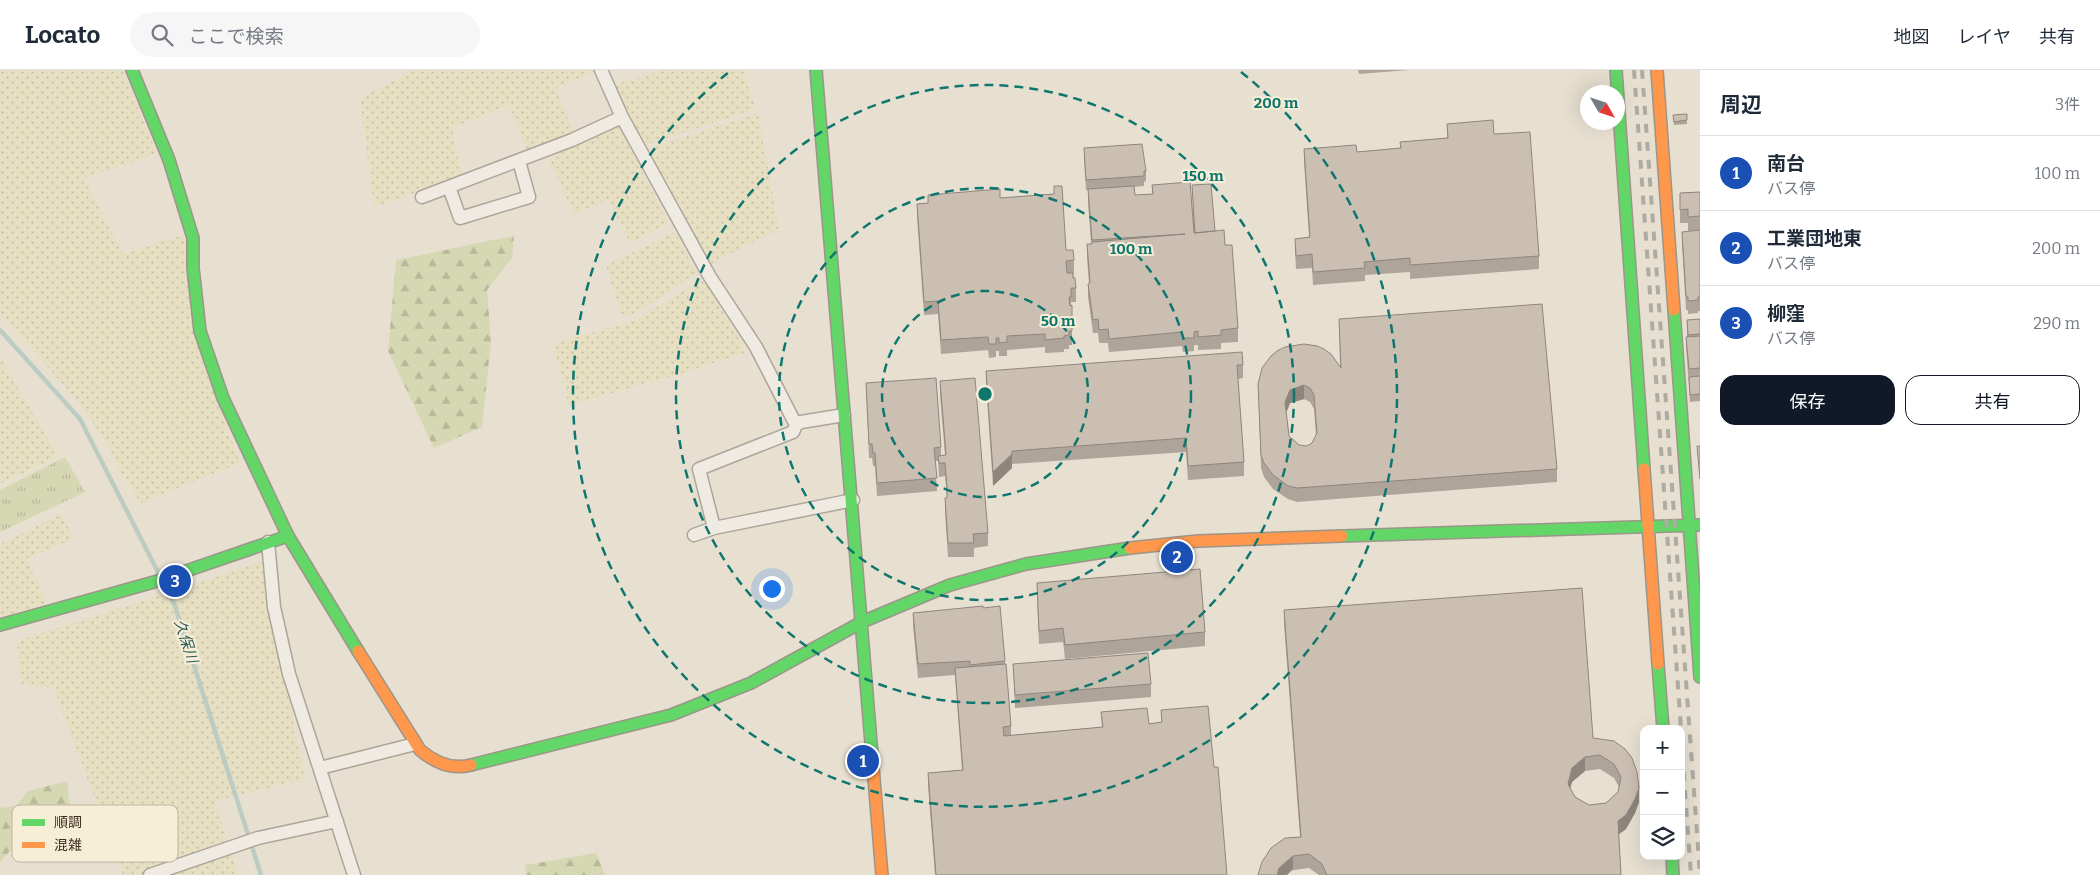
<!DOCTYPE html>
<html lang="ja">
<head>
<meta charset="utf-8">
<style>
  :root { --surface:#fff; --page:#f6f6f7; --text:#1f2937; --muted:#747a83; --line:#e0e1e3; --accent:#111827 }
  body { margin:0; font-family:Bitter,"Noto Sans JP",serif; background:var(--page); color:var(--text) }
  .controls { position:absolute; right:15px; bottom:15px; display:grid; overflow:hidden; border-radius:10px; box-shadow:0 5px 20px #0002 }
  .controls button { width:45px; height:45px; display:grid; place-items:center; padding:0; border:0; border-bottom:1px solid var(--line); background:var(--surface); color:var(--text); font:25px sans-serif }
  .compass { position:absolute; left:1580px; top:15px; width:45px; height:45px; border-radius:50%; background:var(--surface); box-shadow:0 5px 20px #0002; rotate:129deg }
  .you { position:absolute; left:771px; top:518px; width:18px; height:18px; margin:-12px; border:4px solid #fff; border-radius:50%; background:#1a73e8; box-shadow:0 0 0 8px #1a73e833 }
  .badge { display:grid; place-items:center; width:32px; height:32px; border-radius:50%; background:var(--accent); color:#fff; font-size:16px; font-weight:700 }
  .pin { position:absolute; translate:-50% -50%; border:2px solid #fff; box-shadow:0 1px 5px #0006 }
  .list { margin:0; padding:0; list-style:none }
  h2 { display:flex; justify-content:space-between; align-items:center; height:65px; margin:0; padding:0 20px; font-size:21px }
  h2 small { font-size:16px; font-weight:400; color:var(--muted) }
  .list li { display:grid; grid-template-columns:32px 1fr auto; gap:15px; align-items:center; box-sizing:border-box; height:75px; padding:0 20px; border-top:1px solid var(--line) }
  .list b { display:block; font-size:19px; white-space:nowrap }
  .list p { margin:0; font-size:16px; white-space:nowrap; color:var(--muted) }
  .list em { font-size:16px; font-style:normal; color:var(--muted) }
  .actions { display:flex; gap:10px; padding:15px 20px }
  .actions a { flex:1; padding:11px 0; border:1px solid var(--accent); border-radius:15px; text-align:center; font-size:18px; color:var(--accent) }
  .actions .main { background:var(--accent); color:#fff }
  .icon { flex:none; width:28px; height:28px; fill:none; stroke:currentColor; stroke-width:2; stroke-linecap:round; stroke-linejoin:round }
  .map { position:relative; flex:none; width:1700px; height:805px; overflow:hidden }
  header { display:flex; align-items:center; gap:30px; box-sizing:border-box; height:70px; padding:0 25px; background:var(--surface); border-bottom:1px solid var(--line) }
  header strong { font-size:24px }
  nav { display:flex; gap:28px; margin-inline-start:auto; font-size:18px }
  .search { width:350px; height:45px; background:var(--page); display:flex; align-items:center; gap:12px; box-sizing:border-box; padding:0 18px; border-radius:28px; color:var(--muted); font-size:19px }
  main { display:flex }
  aside { flex:1; background:var(--surface) }
  .map>svg:first-child { display:block }
</style>
</head>
<body>
<header>
<strong>Locato</strong>
<div class="search"><svg class="icon" aria-label="search" viewBox="0 0 24 24"><circle cx="10" cy="10" r="6"/><path d="M15 15l6 6"/></svg>ここで検索</div>
<nav><a>地図</a><a>レイヤ</a><a>共有</a></nav>
</header>
<main>
<div class="map">
<svg width="1700" height="805" viewBox="0 0 1700 805">
  <defs>
    <pattern id="farmland-dots" width="8" height="8" patternUnits="userSpaceOnUse" patternTransform="scale(1.25)"><rect width="8" height="8" fill="#e6dfc2"/><path d="M2 2h.1M6 6h.1" fill="none" stroke="#c6c0a6" stroke-width="1.8" stroke-linecap="round"/></pattern>
    <pattern id="forest-firs" width="22" height="20" patternUnits="userSpaceOnUse" patternTransform="scale(1.25)"><rect width="22" height="20" fill="#d6d7b3"/><path d="M5 1l3.5 6h-7zM16 11l3.5 6h-7z" fill="#b9b99a"/></pattern>
    <pattern id="park-tufts" width="24" height="20" patternUnits="userSpaceOnUse" patternTransform="scale(1.25)"><rect width="24" height="20" fill="#d6d7b3"/><path d="M3 7l-1-3M5 7V3M7 7l1-3M15 17l-1-3M17 17v-4M19 17l1-3" fill="none" stroke="#b9b99a"/></pattern>
  </defs>
  <rect width="100%" height="100%" fill="#e7e0d1"/>
  <path fill="url(#farmland-dots)" d="M0 0H123L157 84 84 108 123 184 185 164 200 285 240 393 141 433 121 403 107 374 81 335 0 243Z
    M414 0H594L595 1 556 18 574 64 528 82 509 35 452 58 462 106 374 137 360 28Z
    M662 0H743L756 39 644 75 614 15Z
    M758 43 779 159 709 195 647 79Z
    M617 57 620 58 668 153 630 173 608 130 574 144 549 88Z
    M675 162 696 203 637 243 622 246 606 195Z
    M698 212H705L747 282 673 306 569 335 553 274 636 250Z
    M0 287 58 386 0 414Z
    M61 444 74 468 26 489 47 533 0 548V474Z
    M262 492 305 709 215 731 238 805H123L54 618 21 615 17 571Z"/>
  <path fill="url(#forest-firs)" d="M514 166 512 188 487 220 491 271 482 357 434 378 388 281 396 190Z
    M67 711 70 737 20 770 0 792V738L16 736 28 721Z
    M596 783 605 805H526L525 795Z"/>
  <path fill="url(#park-tufts)" d="M65 387 85 422 0 462V420Z"/>
  <g fill="none" stroke-linecap="round" stroke-linejoin="round">
    <path stroke="#bcccc2" stroke-width="4.5" d="M0 260 80 349 160 506
      M164 513 175 536 261 805"/>
    <defs>
      <path id="street" d="M601 0 622 47 710 207 756 277 796 355 801 352 844 345
        M449 117 460 148 529 127 519 91
        M422 127 572 70 622 47
        M714 458 699 399 793 362 796 355
        M694 465 714 458 853 430
        M268 472 274 537 289 604 354 805
        M320 698 415 674
        M150 805 258 768 337 751"/>
      <path id="fast" d="M132 0 169 90 193 168V198L200 261 223 328 288 466 358 581
        M816 0 872 685
        M1616 0 1644 399
        M1674 240 1700 607
        M1342 466 1700 455
        M0 555 154 512 288 466
        M1658 594 1663 659
        M471 695 671 645 751 613 862 552 950 515 1026 494 1130 478
        M1672 786 1673 805"/>
      <path id="slow" d="M1657 0 1674 240
        M1644 399 1658 594
        M1130 478 1198 471 1342 466
        M358 581 420 680C434 692 452 700 471 695
        M872 685 882 805"/>
    </defs>
    <use href="#street" stroke="#ada599" stroke-width="15"/>
    <use href="#fast" stroke="#9c958a" stroke-width="14"/>
    <use href="#slow" stroke="#9c958a" stroke-width="14"/>
    <use href="#street" stroke="#efebe3" stroke-width="12"/>
    <use href="#fast" stroke="#63d668" stroke-width="11"/>
    <use href="#slow" stroke="#ff974d" stroke-width="11"/>
    <path stroke="#afaaa2" stroke-width="4" stroke-dasharray="9 9" stroke-linecap="butt" d="M1634 0 1681 659
      M1642 0 1700 805
      M1681 666 1691 805"/>
  </g>
  <path fill="#afa499" fill-rule="evenodd" d="M1358 0H1409L1359 4Z
    M1687 44V54L1674 55 1673 45Z
    M1447 54 1494 64 1539 186V199L1410 209V202L1365 205V211L1313 215 1312 198 1296 199 1295 182V169L1309 167 1304 92V79L1357 82 1400 78V72L1447 68Z
    M1084 78 1146 101V111L1144 112V116L1134 117 1135 125 1152 124V115L1194 163 1192 115 1215 161 1225 175 1238 258V272L1221 273V279L1198 280V275H1194V281L1183 282 1182 276 1109 282 1108 273H1099L1098 263H1093L1088 227V214H1089L1087 188V174H1091L1088 133V120H1086L1084 89Z
    M1054 116 1066 180 1074 190V204H1073L1076 218V232H1071V235H1072V275H1069V279H1064V282L1045 283V277L1007 280V286H999V281H996V287L989 288 988 280 941 284 938 244 924 245 917 147V134L928 133V125L1000 128 1054 124Z
    M1700 122V160L1688 161V153H1680V123Z
    M1700 160V241H1698V243L1688 244V240H1686L1682 175V162Z
    M1339 249 1557 399V412L1297 432 1288 429 1273 419 1264 407 1261 398 1258 314 1340 297ZM1304 329 1310 332 1314 339 1316 365 1312 373 1307 376 1299 375 1289 366 1286 343 1290 333Z
    M1700 249V331L1690 332 1686 277V267H1687V250Z
    M1243 295V308L1238 309 1244 392V406L1188 410 1186 382 1012 394V398L993 416 986 315V301Z
    M940 311 988 463V476L974 478V487H948L945 442V428H947V427L945 406 939 407 938 391H935L937 421 877 426 875 396H873L872 388H869L866 313 941 377V386L945 385 940 325Z
    M1037 513 1205 562V576L1065 589 1063 572 1039 574 1037 527Z
    M983 538 1005 591 1011 656V665L1102 657 1101 642 1149 654 1161 653V640L1214 697 1227 805H935L928 716V703L962 700 955 605 918 608 913 556V543Z
    M1284 540 1593 668 1614 671 1639 732 1635 743 1626 759 1619 764 1621 805H1319L1309 798 1258 805 1300 767 1284 554ZM1600 699 1614 708 1619 717 1618 722 1606 733 1589 735 1575 727 1570 718 1572 712 1585 701Z
    M1013 594 1151 614V627L1015 638Z"/>
  <path fill="#8e867d" d="M1304 315V329L1290 333 1285 346V332L1290 320Z
    M1012 384V398L993 416V402Z
    M1585 687V701L1572 712 1568 727V714L1572 698Z
    M1639 718V732L1635 743 1626 759 1618 765V751Z
    M1293 786V799L1287 805H1277L1279 798Z"/>
  <path fill="#cbbfb2" stroke="#8e867d" fill-rule="evenodd" d="M1687 44V50L1674 52 1673 45Z
    M1493 50 1494 64 1530 62 1539 186 1410 195V188L1364 192 1365 198 1313 202 1312 184 1296 186 1295 169 1310 167 1304 79 1356 75 1357 82 1401 78 1400 72 1448 68 1447 54Z
    M1142 74 1146 101H1144V106L1086 110 1084 78Z
    M1190 112 1194 163 1224 160 1225 175H1232L1238 258 1221 260V265L1198 267V261L1194 262V268H1183L1182 262 1109 269 1108 259 1099 260 1098 249 1093 250 1088 214 1090 213 1087 174H1092V172L1185 164 1092 170 1088 119 1134 116 1135 125 1153 124 1152 115Z
    M1211 114 1215 161 1195 163 1192 115Z
    M1054 116H1062L1066 180H1073L1074 190 1066 191 1067 203H1073V208H1075L1076 218H1071V227H1069L1070 236 1072 235V261H1069V265L1064 266V268L1045 270V264L1007 266V272L999 273V268H996V274H989L988 267 941 270 938 231 924 232 917 134 928 133V125L1000 119V128L1054 124Z
    M1700 122V146L1688 147V139L1680 140V123Z
    M1700 160V227H1698V230L1688 231V227L1686 226 1682 162Z
    M1542 234 1557 399 1297 418 1288 416 1273 405 1264 393 1261 385 1258 314 1262 298 1271 286 1277 281 1285 277 1304 274 1317 276 1324 279 1331 284 1341 298 1339 249ZM1304 315 1310 318 1314 325 1317 363 1312 373 1307 376 1299 375 1289 366 1285 332 1290 320Z
    M1700 249V264L1688 265 1687 250Z
    M1700 266V298L1689 299 1686 267Z
    M1242 282 1243 295H1237L1244 392 1188 396 1186 368 1012 381V384L993 402 986 301Z
    M1700 306V324L1690 325 1689 307Z
    M936 308 941 377 934 378 937 408 877 413 875 383H873L872 374H869L866 313Z
    M975 308 988 463 973 464 974 473H948L945 428H947V418L945 393H939L938 386 946 385 940 311Z
    M1697 376H1700V409Z
    M1200 499 1205 562 1065 575 1063 558 1039 561 1037 513Z
    M1582 518 1593 668 1614 671 1625 679 1632 688 1637 702 1639 718 1635 729 1626 745 1618 751 1621 805H1327L1322 794 1309 784 1293 786 1279 798 1277 805H1258L1262 792 1271 778 1285 768 1301 767 1284 540ZM1600 685 1614 694 1621 707 1618 722 1606 733 1589 735 1575 727 1568 714 1572 698 1585 687Z
    M983 536V538L1000 536 1005 591 970 595V591L918 594 913 543Z
    M1148 583 1151 614 1015 625 1013 594Z
    M1006 594 1011 656 1003 657 1004 666 1103 657 1101 642 1147 638 1149 654 1162 652 1161 640 1208 636 1214 697H1218L1227 805H936L928 703 963 700 955 598Z"/>
  <g fill="none" stroke="#0f766e" stroke-width="2.5" stroke-dasharray="9 6">
    <circle cx="985" cy="324" r="103"/>
    <circle cx="985" cy="324" r="206"/>
    <circle cx="985" cy="324" r="309"/>
    <path d="M1241 2A412 412 0 1 1 729 2"/>
  </g>
  <g text-anchor="middle" dominant-baseline="central" stroke-width="4" stroke-linejoin="round" paint-order="stroke">
    <g font-size="15" font-style="italic" fill="#2f5d5a" stroke="#f7eed8">
      <text transform="translate(186 571) rotate(72)">久保川</text>
    </g>
  </g>
  <rect x="12" y="735" width="166" height="57" rx="8" fill="#f7eed8" stroke="#bfb4a1" stroke-width="1"/>
  <rect x="22" y="749" width="23" height="7" fill="#63d668"/>
  <rect x="22" y="772" width="23" height="6" fill="#ff974d"/>
  <g font-size="14" fill="#3d2e20">
    <text x="54" y="757">順調</text>
    <text x="54" y="780">混雑</text>
  </g>
  <circle cx="985" cy="324" r="8" fill="#0f766e" stroke="#f7eed8" stroke-width="2.5"/>
  <g font-size="15" text-anchor="middle" font-weight="bold" fill="#0f766e" stroke="#f7eed8" stroke-width="4" stroke-linejoin="round" paint-order="stroke">
    <text x="1276" y="38">200 m</text>
    <text x="1203" y="111">150 m</text>
    <text x="1131" y="184">100 m</text>
    <text x="1058" y="256">50 m</text>
  </g>
</svg>
<div class="controls">
<button>+</button>
<button>−</button>
<button><svg class="icon" aria-label="layers" viewBox="0 0 24 24"><path d="M12 4l9 5-9 5-9-5zM3 14l9 5 9-5"/></svg></button>
</div>
<svg class="compass" viewBox="-18 -18 36 36"><path d="M0-13l5 13h-10z" fill="#e53935"/><path d="M0 13l5-13h-10z" fill="#747a83"/></svg>
<div class="you"></div>
<div class="pin badge" style="left:863px;top:691px;background:#1a4fb4">1</div>
<div class="pin badge" style="left:1177px;top:487px;background:#1a4fb4">2</div>
<div class="pin badge" style="left:175px;top:511px;background:#1a4fb4">3</div>
</div>
<aside>
<h2>周辺<small>3件</small></h2>
<ul class="list">
<li><span class="badge" style="background:#1a4fb4">1</span><div><b>南台</b><p>バス停</p></div><em>100 m</em></li>
<li><span class="badge" style="background:#1a4fb4">2</span><div><b>工業団地東</b><p>バス停</p></div><em>200 m</em></li>
<li><span class="badge" style="background:#1a4fb4">3</span><div><b>柳窪</b><p>バス停</p></div><em>290 m</em></li>
</ul>
<div class="actions"><a class="main">保存</a><a>共有</a></div>
</aside>
</main>
</body>
</html>
